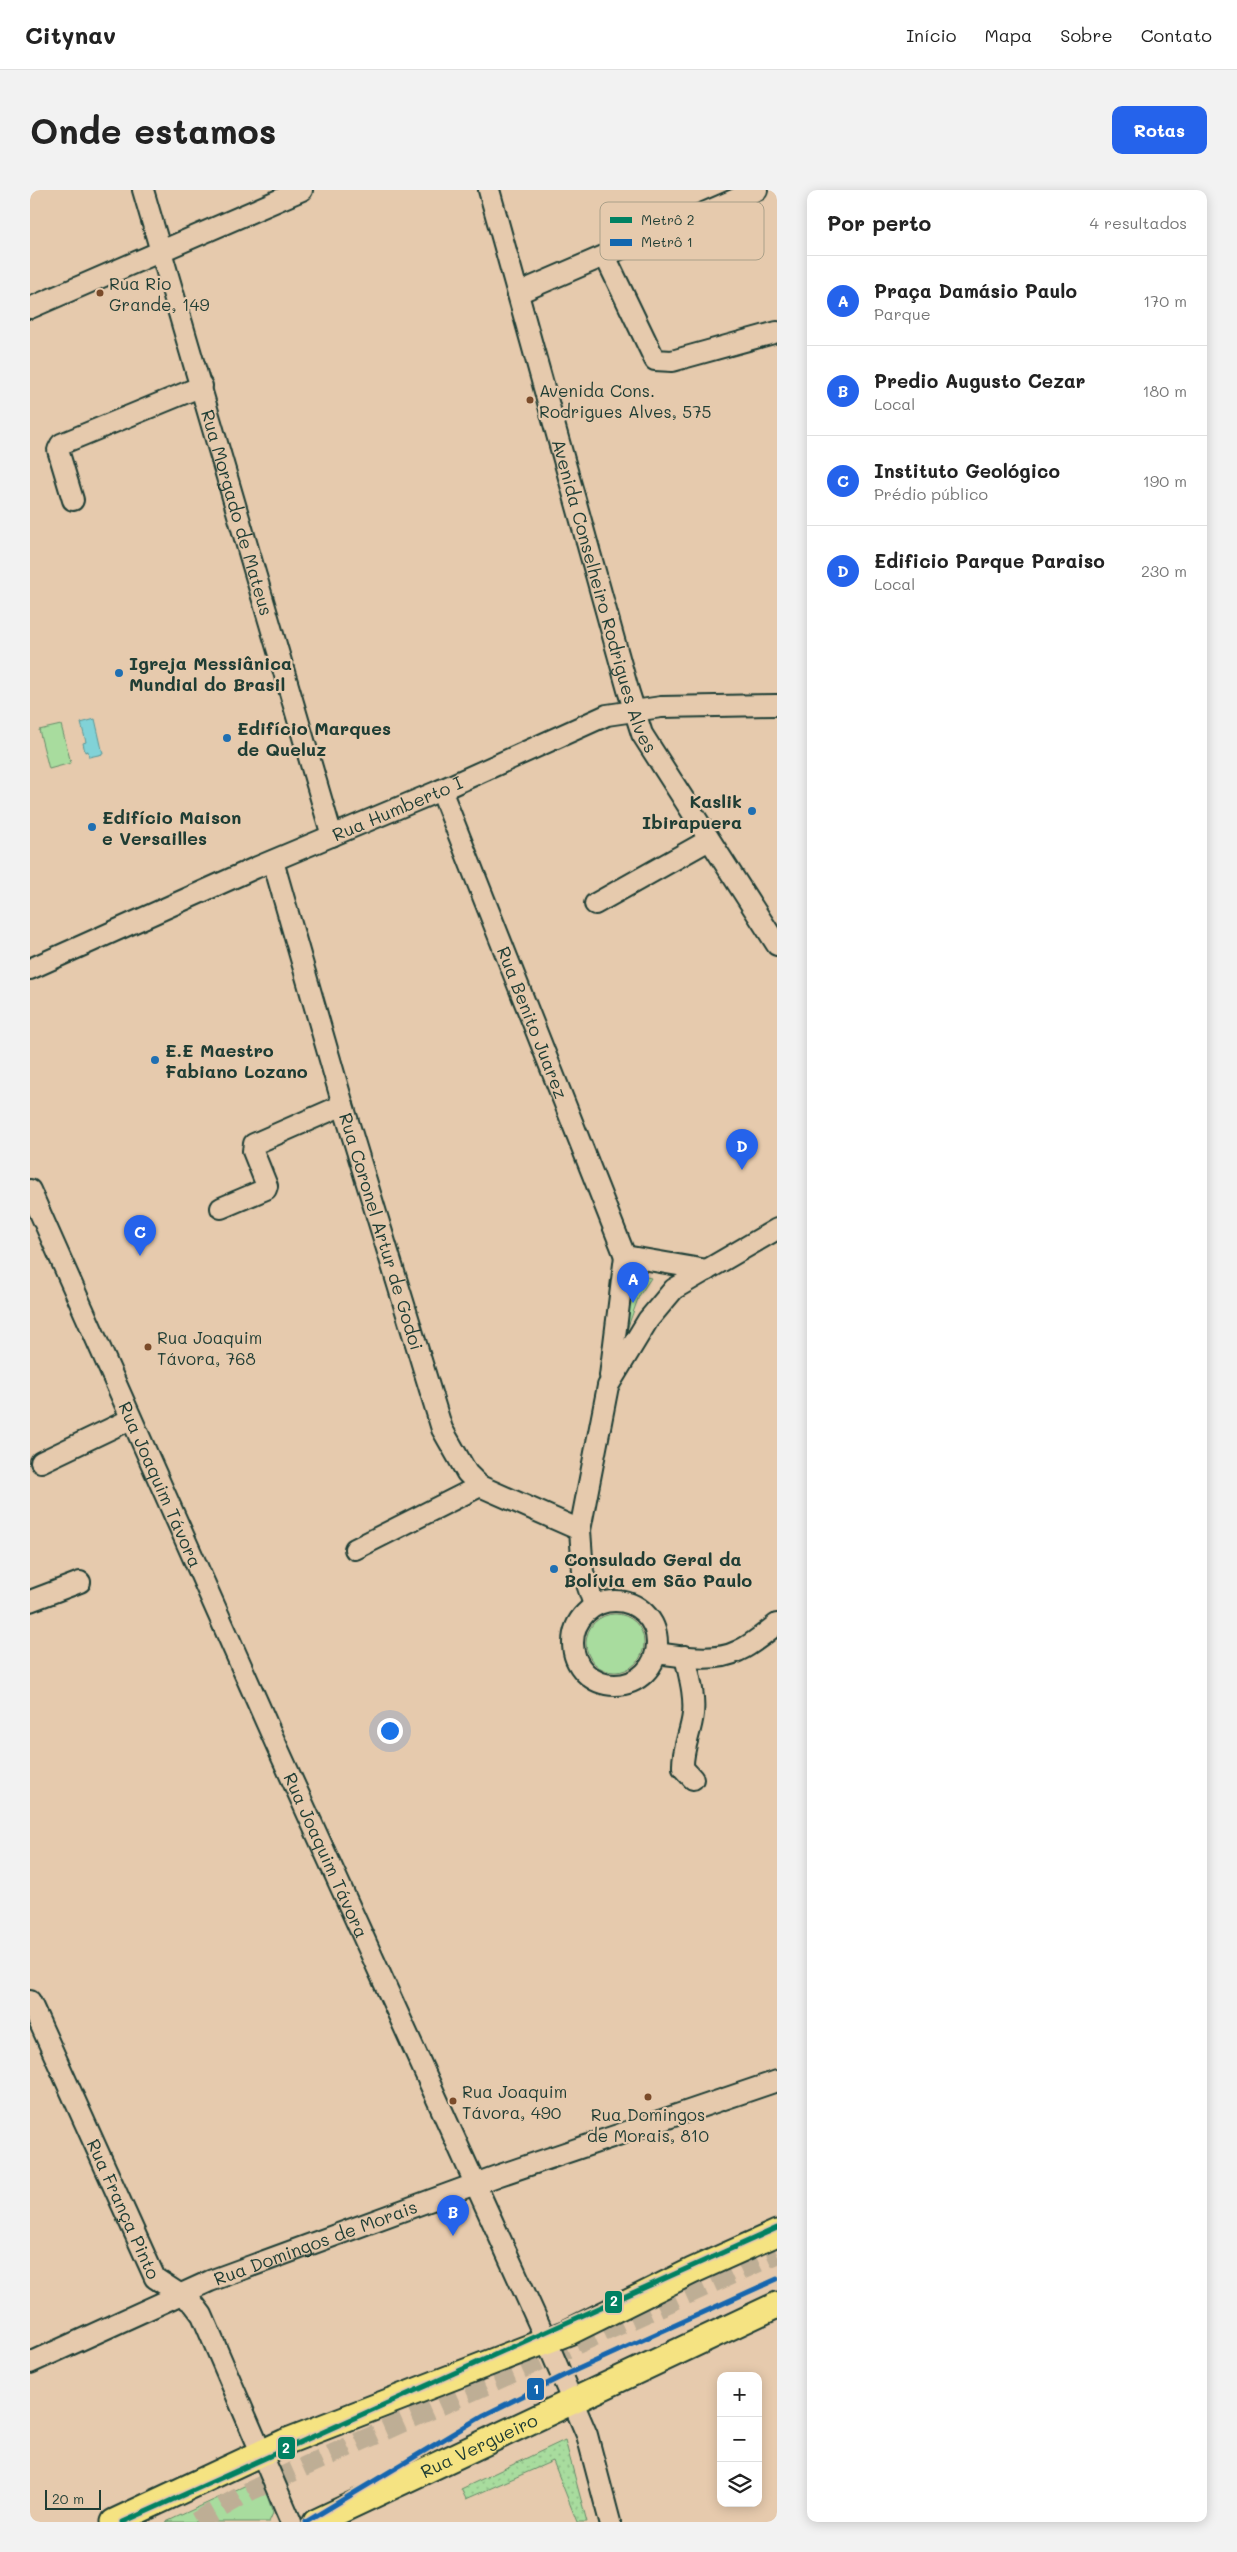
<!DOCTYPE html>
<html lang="pt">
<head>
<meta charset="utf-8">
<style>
  :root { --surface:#fff; --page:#f2f2f2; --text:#222; --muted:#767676; --line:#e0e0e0; --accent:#2563eb }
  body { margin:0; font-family:Mali,sans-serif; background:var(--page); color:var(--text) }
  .controls { position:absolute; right:15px; bottom:15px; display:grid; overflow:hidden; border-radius:10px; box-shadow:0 2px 12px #0003 }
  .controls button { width:45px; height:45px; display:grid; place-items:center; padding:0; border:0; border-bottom:1px solid var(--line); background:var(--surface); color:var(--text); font:25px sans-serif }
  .scale { position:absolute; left:15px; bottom:12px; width:56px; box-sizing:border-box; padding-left:5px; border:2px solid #1f3d34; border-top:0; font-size:14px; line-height:18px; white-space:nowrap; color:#1f3d34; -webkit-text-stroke:4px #e6caad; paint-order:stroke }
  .you { position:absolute; left:359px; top:1540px; width:18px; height:18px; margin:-12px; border:4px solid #fff; border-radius:50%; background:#1a73e8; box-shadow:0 0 0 8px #1a73e833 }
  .badge { display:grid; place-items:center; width:32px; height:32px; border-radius:50%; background:var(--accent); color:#fff; font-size:16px; font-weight:700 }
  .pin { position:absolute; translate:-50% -41px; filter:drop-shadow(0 1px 2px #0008) }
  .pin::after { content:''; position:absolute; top:26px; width:18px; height:15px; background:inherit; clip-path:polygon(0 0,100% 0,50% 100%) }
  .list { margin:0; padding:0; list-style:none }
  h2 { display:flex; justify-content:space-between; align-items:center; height:65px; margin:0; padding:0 20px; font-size:21px }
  h2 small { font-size:16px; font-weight:400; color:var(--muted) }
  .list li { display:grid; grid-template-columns:32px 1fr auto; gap:15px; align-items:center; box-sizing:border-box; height:90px; padding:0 20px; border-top:1px solid var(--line) }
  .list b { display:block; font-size:19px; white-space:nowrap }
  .list p { margin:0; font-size:16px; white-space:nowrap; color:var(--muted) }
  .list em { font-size:16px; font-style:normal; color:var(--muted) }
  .icon { flex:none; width:28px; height:28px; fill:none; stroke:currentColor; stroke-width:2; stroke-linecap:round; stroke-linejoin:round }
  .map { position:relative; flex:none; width:747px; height:2332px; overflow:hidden; border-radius:10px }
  header { display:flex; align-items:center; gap:30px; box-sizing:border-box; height:70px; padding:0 25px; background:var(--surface); border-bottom:1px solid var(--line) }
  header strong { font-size:24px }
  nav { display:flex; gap:28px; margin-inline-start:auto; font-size:18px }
  .intro { display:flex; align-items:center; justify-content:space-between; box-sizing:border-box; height:120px; padding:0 30px }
  h1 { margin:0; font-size:35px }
  .button { padding:12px 22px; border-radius:10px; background:var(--accent); color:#fff; font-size:18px; font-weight:700 }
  main { display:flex; gap:30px; padding:0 30px }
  aside { flex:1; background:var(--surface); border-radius:10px; box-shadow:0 2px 12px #0003 }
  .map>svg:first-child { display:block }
</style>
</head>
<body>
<header>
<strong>Citynav</strong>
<nav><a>Início</a><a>Mapa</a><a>Sobre</a><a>Contato</a></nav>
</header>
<div class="intro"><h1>Onde estamos</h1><a class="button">Rotas</a></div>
<main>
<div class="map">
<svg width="747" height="2332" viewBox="0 0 747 2332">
  <defs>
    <pattern id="grass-dots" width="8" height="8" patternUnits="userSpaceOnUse" patternTransform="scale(1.25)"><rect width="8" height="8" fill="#a8dc9e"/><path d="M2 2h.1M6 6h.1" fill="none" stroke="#90be89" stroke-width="1.8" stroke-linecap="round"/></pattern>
  </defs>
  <rect width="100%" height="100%" fill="#e6caad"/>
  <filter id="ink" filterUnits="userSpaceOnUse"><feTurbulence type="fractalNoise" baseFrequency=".02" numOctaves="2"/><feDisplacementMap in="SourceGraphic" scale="10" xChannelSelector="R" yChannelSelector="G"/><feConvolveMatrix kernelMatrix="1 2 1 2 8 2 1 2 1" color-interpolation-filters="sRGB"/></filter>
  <g filter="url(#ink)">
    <path fill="url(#grass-dots)" stroke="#648c69" d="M535 2250 557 2332H547L523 2271 436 2309 431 2299Z"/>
    <path fill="#a8dc9e" stroke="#648c69" d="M31 535 41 573 19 579 9 540Z
      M607 1085 621 1088 609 1106 595 1145 603 1087Z
      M556 1453a29 29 0 1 1 58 0a29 29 0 1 1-58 0Z
      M223 2292H229L234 2297 243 2323 239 2332H136Z"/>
    <path fill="#81d2d7" stroke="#5a9696" d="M65 529 73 564 59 567 58 561 55 562 53 553 56 552 51 533Z"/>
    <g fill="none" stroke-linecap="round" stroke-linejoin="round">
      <path stroke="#beae95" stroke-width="20" stroke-dasharray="20 10" stroke-linecap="butt" d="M166 2332 220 2301 747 2064"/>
      <defs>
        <g id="minor">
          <path id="s1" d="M113 0 302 646"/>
          <path id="s2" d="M459 0 598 500 612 544 747 755"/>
          <path d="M575 66 625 170 642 171 747 142"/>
          <path d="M488 103 727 0"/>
          <path d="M0 118 272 0"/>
          <path d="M43 310 28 260 31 254 172 196"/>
          <path id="s3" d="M411 600 595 1066"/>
          <path id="s4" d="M243 671 313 915 412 1239 437 1283 450 1296 550 1340"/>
          <path d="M565 714 679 650"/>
          <path id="s5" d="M0 779 225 678 411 600 577 525 631 517 747 515"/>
          <path id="s6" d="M0 1000 245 1552 517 2152 557 2245 580 2332"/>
          <path d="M191 1018 236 999 237 996 223 961 224 954 313 915"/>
          <path d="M595 1066 677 1080"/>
          <path d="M580 1186 595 1066"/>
          <path d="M11 1272 101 1229"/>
          <path d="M325 1359 450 1296"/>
          <path d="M0 1411 50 1392"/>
          <circle cx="585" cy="1453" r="42"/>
          <path d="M564 1415 553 1382 550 1340 578 1196 618 1130 644 1099 747 1039"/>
          <path d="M626 1463C651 1466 685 1473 708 1461 722 1455 735 1443 747 1434"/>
          <path d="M655 1466C659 1485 665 1505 663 1524 661 1543 652 1559 653 1578L663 1589"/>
          <path id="s7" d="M0 1811 125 2088 163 2113 172 2125 261 2332"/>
          <path id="s8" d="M0 2173 180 2091 467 1986 747 1891"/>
        </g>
        <g id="major">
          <path d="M84 2332 255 2252 539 2142 662 2081 747 2043"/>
          <path id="s9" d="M286 2332 747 2115"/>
        </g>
      </defs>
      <use href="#minor" stroke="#1f3d34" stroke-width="24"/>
      <use href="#major" stroke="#1f3d34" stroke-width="29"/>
      <use href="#minor" stroke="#e6caad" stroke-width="20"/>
      <use href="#major" stroke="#f5e382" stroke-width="25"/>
      <defs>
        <path id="metro-1" d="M93 2332 747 2038"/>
        <path id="metro-2" d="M276 2332 454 2225 535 2185 747 2089"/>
      </defs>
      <use href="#metro-1" stroke="#e6caad" stroke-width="9"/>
      <use href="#metro-2" stroke="#e6caad" stroke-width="9"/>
      <use href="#metro-1" stroke="#008162" stroke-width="5"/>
      <use href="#metro-2" stroke="#1266af" stroke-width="5"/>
    </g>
  </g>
  <g fill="#7a4b2a" stroke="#e6caad" stroke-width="2">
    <circle cx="70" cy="103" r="4.5"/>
    <circle cx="500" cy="210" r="4.5"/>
    <circle cx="118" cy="1157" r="4.5"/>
    <circle cx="618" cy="1907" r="4.5"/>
    <circle cx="423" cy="1911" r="4.5"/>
  </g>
  <g fill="#1f6fb2" stroke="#e6caad" stroke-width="2">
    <circle cx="89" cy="483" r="5"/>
    <circle cx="197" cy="548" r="5"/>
    <circle cx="722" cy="621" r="5"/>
    <circle cx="62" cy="637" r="5"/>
    <circle cx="125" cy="870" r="5"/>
    <circle cx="524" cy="1379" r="5"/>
  </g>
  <g text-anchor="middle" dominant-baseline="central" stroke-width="4.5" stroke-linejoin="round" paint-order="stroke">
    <g font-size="17" fill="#1f3d34" stroke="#e6caad" text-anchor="start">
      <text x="79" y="93">Rua Rio<tspan x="79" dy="21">Grande, 149</tspan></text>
      <text x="509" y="200">Avenida Cons.<tspan x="509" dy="21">Rodrigues Alves, 575</tspan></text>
      <text x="127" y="1147">Rua Joaquim<tspan x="127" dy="21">Távora, 768</tspan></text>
      <text x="432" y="1901">Rua Joaquim<tspan x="432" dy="21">Távora, 490</tspan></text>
      <text x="618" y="1924" text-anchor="middle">Rua Domingos<tspan x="618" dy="21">de Morais, 810</tspan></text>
    </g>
    <g font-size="18" fill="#1f3d34" stroke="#e6caad">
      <text stroke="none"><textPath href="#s1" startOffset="336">Rua Morgado de Mateus</textPath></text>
      <text stroke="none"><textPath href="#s2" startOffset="422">Avenida Conselheiro Rodrigues Alves</textPath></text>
      <text stroke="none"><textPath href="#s5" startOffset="401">Rua Humberto I</textPath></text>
      <text stroke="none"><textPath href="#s3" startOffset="250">Rua Benito Juarez</textPath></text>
      <text stroke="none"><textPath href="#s4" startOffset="386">Rua Coronel Artur de Godoi</textPath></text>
      <text stroke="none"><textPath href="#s6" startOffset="322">Rua Joaquim Távora</textPath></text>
      <text stroke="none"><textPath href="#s6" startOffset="728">Rua Joaquim Távora</textPath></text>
      <text stroke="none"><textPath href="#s7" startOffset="228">Rua França Pinto</textPath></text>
      <text stroke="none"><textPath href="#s8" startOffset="310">Rua Domingos de Morais</textPath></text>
      <text stroke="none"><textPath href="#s9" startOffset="180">Rua Vergueiro</textPath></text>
    </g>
    <g font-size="18" font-weight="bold" fill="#1f3d34" stroke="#e6caad" text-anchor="start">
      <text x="99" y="473">Igreja Messiânica<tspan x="99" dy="21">Mundial do Brasil</tspan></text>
      <text x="207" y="538">Edifício Marques<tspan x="207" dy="21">de Queluz</tspan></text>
      <text x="712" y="611" text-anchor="end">Kaslik<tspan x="712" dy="21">Ibirapuera</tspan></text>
      <text x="72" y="627">Edifício Maison<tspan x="72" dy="21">e Versailles</tspan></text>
      <text x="135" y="860">E.E Maestro<tspan x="135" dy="21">Fabiano Lozano</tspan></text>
      <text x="534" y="1369">Consulado Geral da<tspan x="534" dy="21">Bolívia em São Paulo</tspan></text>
    </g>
  </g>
  <rect x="570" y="12" width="164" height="58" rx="8" fill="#e6caad" stroke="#aaa089" stroke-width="1"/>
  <rect x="580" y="27" width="22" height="6" fill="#008162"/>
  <rect x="580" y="49" width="22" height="7" fill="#1266af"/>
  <g font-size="14" fill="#1f3d34">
    <text x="611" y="35">Metrô 2</text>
    <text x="611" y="57">Metrô 1</text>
  </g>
  <g stroke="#e6caad" stroke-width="2">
    <rect x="574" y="2100" width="19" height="24" rx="5" fill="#008162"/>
    <rect x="496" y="2187" width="19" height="24" rx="5" fill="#1266af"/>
    <rect x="247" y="2246" width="19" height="24" rx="5" fill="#008162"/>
  </g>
  <g font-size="14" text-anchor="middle" font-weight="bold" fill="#fff">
    <text x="584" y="2116">2</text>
    <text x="506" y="2204">1</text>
    <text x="256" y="2263">2</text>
  </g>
</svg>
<div class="controls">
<button>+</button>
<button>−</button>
<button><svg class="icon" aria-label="layers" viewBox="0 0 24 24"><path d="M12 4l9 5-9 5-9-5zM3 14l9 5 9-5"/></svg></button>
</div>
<div class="scale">20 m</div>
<div class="you"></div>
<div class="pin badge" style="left:603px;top:1113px">A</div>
<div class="pin badge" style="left:423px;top:2046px">B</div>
<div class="pin badge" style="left:110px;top:1066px">C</div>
<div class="pin badge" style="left:712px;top:980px">D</div>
</div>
<aside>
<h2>Por perto<small>4 resultados</small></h2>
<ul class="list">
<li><span class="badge">A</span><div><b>Praça Damásio Paulo</b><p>Parque</p></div><em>170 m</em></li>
<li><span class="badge">B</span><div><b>Predio Augusto Cezar</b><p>Local</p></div><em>180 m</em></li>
<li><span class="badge">C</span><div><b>Instituto Geológico</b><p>Prédio público</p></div><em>190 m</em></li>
<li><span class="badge">D</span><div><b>Edificio Parque Paraiso</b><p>Local</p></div><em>230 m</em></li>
</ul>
</aside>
</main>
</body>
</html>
